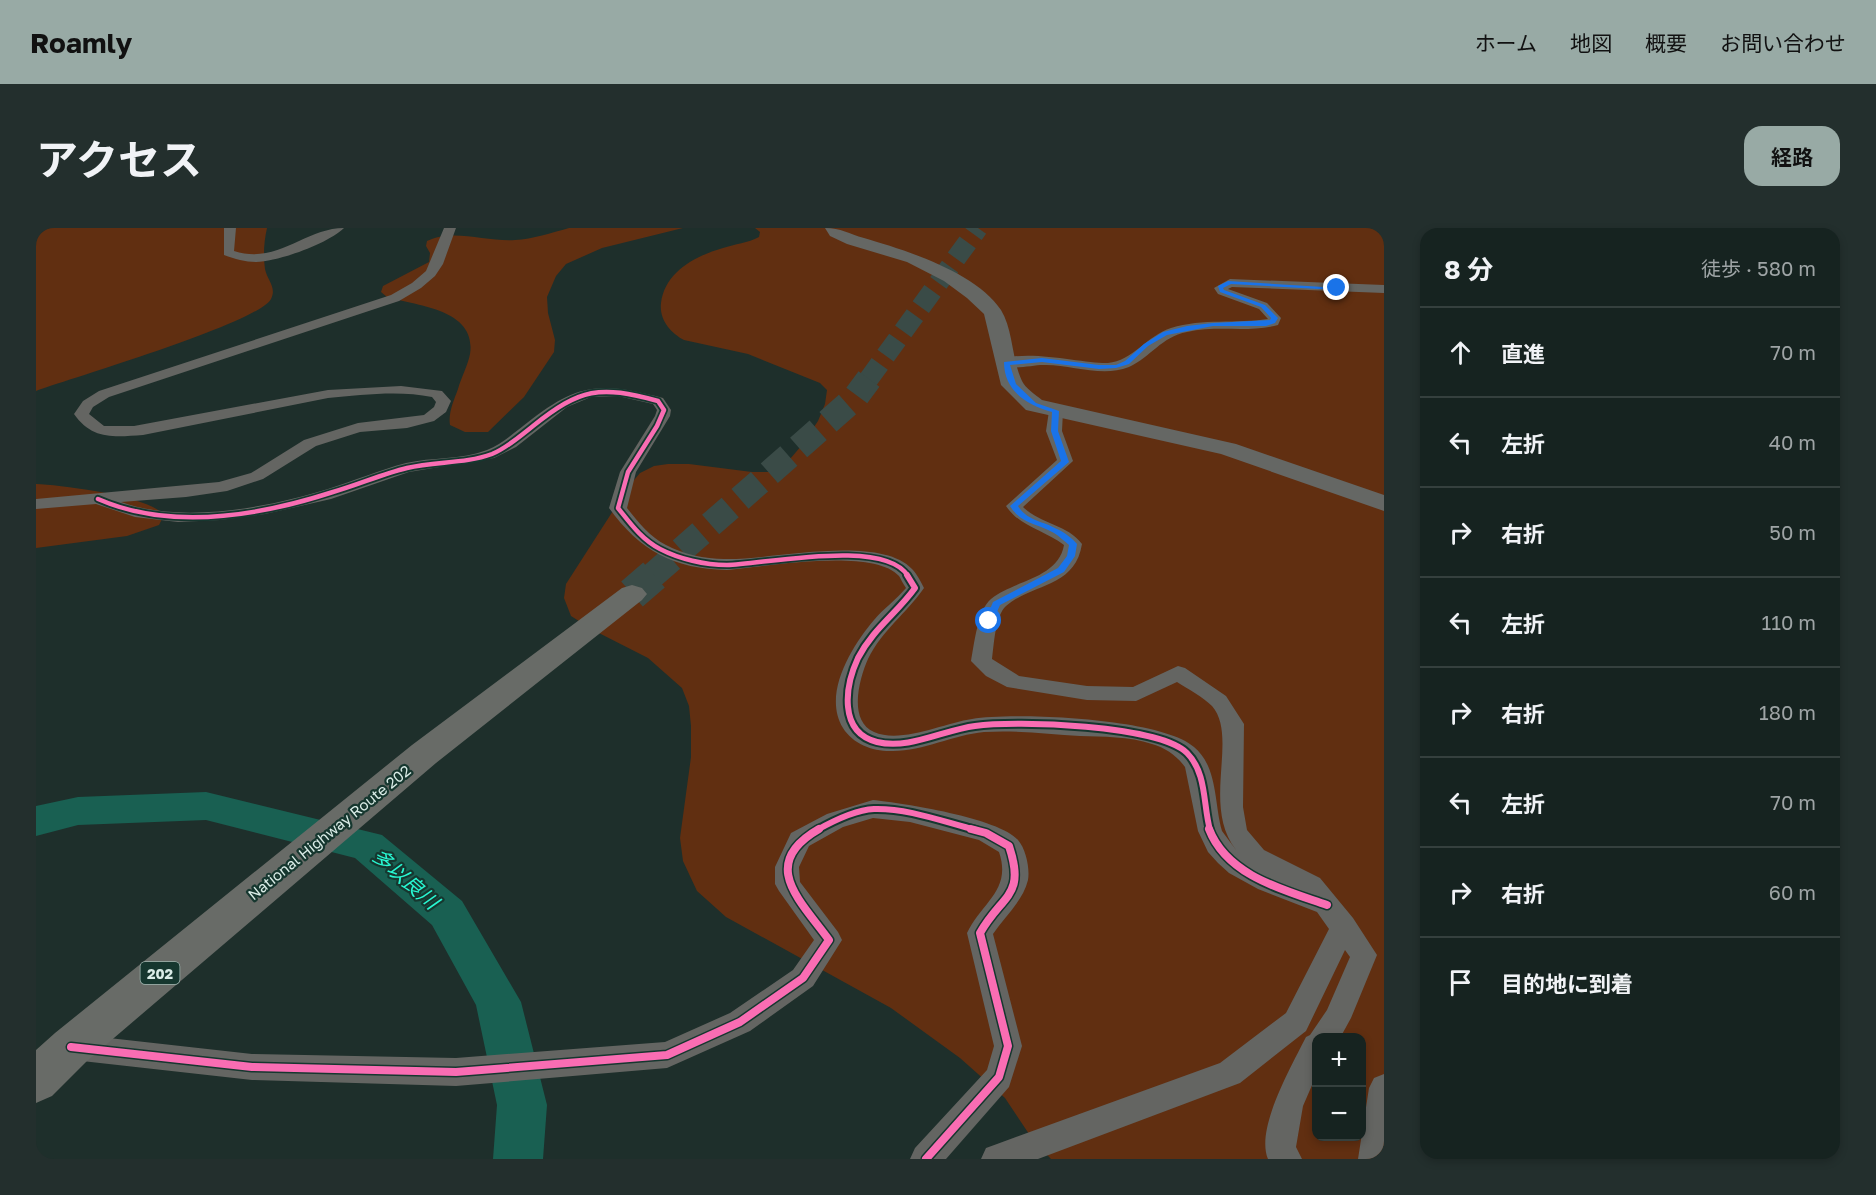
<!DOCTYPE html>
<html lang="ja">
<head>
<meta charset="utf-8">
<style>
  :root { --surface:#162320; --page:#232f2d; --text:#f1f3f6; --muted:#9ea4a5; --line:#35403e; --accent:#98aaa5 }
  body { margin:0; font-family:"Golos Text","Noto Sans JP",sans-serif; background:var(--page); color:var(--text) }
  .controls { position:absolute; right:18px; bottom:18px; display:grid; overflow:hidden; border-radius:12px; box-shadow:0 3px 9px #0003 }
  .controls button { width:54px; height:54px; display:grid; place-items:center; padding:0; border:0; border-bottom:2px solid var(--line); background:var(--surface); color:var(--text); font:30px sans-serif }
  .stop { position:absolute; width:18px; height:18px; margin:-14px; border:4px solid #1a73e8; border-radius:50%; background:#fff }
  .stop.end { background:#1a73e8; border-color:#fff; box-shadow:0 2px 6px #0008 }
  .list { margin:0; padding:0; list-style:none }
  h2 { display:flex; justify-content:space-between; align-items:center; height:78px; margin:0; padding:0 24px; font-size:26px }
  h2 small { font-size:20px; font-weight:400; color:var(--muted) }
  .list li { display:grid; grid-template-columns:39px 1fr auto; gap:18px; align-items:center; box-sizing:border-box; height:90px; padding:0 24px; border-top:2px solid var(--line) }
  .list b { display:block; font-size:22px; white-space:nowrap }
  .list em { font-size:20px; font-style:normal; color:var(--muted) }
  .icon { flex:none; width:33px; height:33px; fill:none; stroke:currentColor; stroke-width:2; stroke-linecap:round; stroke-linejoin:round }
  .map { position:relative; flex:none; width:1348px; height:931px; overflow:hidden; border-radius:18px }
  header { display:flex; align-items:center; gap:36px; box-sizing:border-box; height:84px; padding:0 30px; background:var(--accent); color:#111 }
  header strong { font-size:28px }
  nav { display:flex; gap:33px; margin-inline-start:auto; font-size:21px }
  .intro { display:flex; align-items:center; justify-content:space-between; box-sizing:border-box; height:144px; padding:0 36px }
  h1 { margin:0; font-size:42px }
  .button { padding:15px 27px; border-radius:18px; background:var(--accent); color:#111; font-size:21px; font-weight:700 }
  main { display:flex; gap:36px; padding:0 36px }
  aside { flex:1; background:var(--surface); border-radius:18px; box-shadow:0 3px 9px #0003 }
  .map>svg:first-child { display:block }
</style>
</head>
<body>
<header>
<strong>Roamly</strong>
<nav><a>ホーム</a><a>地図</a><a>概要</a><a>お問い合わせ</a></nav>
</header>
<div class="intro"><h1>アクセス</h1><a class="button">経路</a></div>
<main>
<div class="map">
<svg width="1348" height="931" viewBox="0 0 1348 931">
  <rect width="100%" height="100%" fill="#1e2f2b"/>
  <path fill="#612f11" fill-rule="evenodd" d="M0 0H231C228 13 227 28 229 41 231 52 241 59 235 71 222 95 36 150 0 163Z
    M533 0H647L566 20 530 36 520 48 511 69 512 85 519 112 518 124 488 169 452 204H429L414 197C412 185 418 172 422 161 425 150 432 137 434 126 441 81 381 78 351 69L345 64 347 58 393 34 394 25 390 18 391 13C416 0 451 14 479 12 497 11 515 5 533 0Z
    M719 0H1348V931H1015L997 912 969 870 924 830 855 780 690 689 661 663 647 633 644 610 655 529V498L653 478 646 460 612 430 557 402 535 388 528 370 530 356 593 258 604 245 618 238 632 236H653L716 244H734L748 238 766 217 782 193 789 176 791 162 784 155 712 126 648 112C635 105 623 92 625 75 629 44 659 28 687 20 699 16 712 15 723 9L724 4ZM1280 810H1326V908H1280Z
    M0 256C25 257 113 268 128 287L123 297 91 308 0 320Z"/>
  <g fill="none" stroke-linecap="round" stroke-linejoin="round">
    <path fill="#196052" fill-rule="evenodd" d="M170 564 346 607 426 673 485 774 511 877 507 931H457L461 877 440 777 396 697 319 630 170 592 42 597 0 608V578L42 569Z"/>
    <path stroke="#3a4b47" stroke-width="20" stroke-dasharray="20 10" stroke-linecap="butt" d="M832 152 942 0"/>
    <path stroke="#3a4b47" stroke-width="26" stroke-dasharray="26 13" stroke-linecap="butt" d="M616 348 819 170 833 151"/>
    <path stroke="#3a4b47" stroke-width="33" stroke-dasharray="33 16" stroke-linecap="butt" d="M596 366 618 347"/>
    <path fill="#646562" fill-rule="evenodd" d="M188 0H200L198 23C242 37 269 0 308 0 291 16 244 33 220 34 209 34 199 31 188 27Z
      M408 0H420L407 36 399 48 385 60 363 73 73 169 57 179 53 186 68 198H98L292 162 365 158 406 163 415 173 410 184 398 193 371 200 324 204 280 218 227 251 191 263 150 269 85 274C145 296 231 280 292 261 318 253 343 242 370 235 396 229 425 232 451 222 468 215 481 202 496 191 545 153 569 155 627 170L635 182 634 188 600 244 591 280C602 294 614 309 630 317 647 326 669 331 688 331 732 333 842 305 876 341 881 346 885 354 888 360 871 385 846 402 832 431 823 451 812 493 838 504 865 516 908 495 936 491 979 484 1125 490 1158 519 1182 539 1178 575 1186 603L1200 622C1165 577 1203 509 1176 478 1167 469 1152 461 1141 454L1100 473 1051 472 971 459 950 448 935 433C938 417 942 381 955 371 978 352 1022 351 1028 317 1008 302 984 299 970 278L1021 232 1010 203 1013 183 1020 179 1025 180 1027 183 1026 203 1037 233 987 279C1004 296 1031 296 1046 316 1039 360 997 355 970 378 959 388 958 417 956 431L983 448 1051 458 1097 459 1142 438 1149 440 1190 468 1208 496 1207 579 1211 602 1228 622 1284 650 1317 690 1341 727 1315 790 1304 810H1280V848L1267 878 1260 919 1266 931H1232C1219 901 1256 837 1270 809L1274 807 1291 782 1314 729 1309 722 1270 803 1204 855 1002 931H945L950 920 961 916 1184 835 1250 785 1293 701 1281 684 1222 661 1193 645 1182 635 1172 624 1162 603 1149 539C1141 528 1130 520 1116 516 1093 508 1067 509 1044 508 1012 506 980 502 948 504 916 507 886 524 854 523 836 523 817 516 807 500 786 466 816 418 838 392 847 381 860 372 870 360 867 356 865 351 863 348 837 319 727 339 691 342 638 341 604 323 573 280L584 244 619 188 621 182 617 176 582 168 555 169 531 179 480 219 458 230 373 244 295 271 229 286 184 292 142 294 99 289 60 276 0 281V271L183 254 215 245 268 212 322 195 388 187 398 179 400 174 396 169C363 162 325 167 292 170L107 207C78 209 56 212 38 186L47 173 63 163 355 67 376 55 390 43Z
      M1194 51 1348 57V65L1196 59 1192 61 1231 75 1245 90 1242 97C1213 105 1181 97 1151 104 1125 109 1115 129 1093 139 1065 150 1035 136 1007 137 995 137 971 144 963 135 979 118 1049 136 1072 135 1096 133 1112 107 1135 100 1167 90 1200 96 1232 91L1223 81 1182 66 1178 60Z
      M837 572C867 575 963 590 982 612 990 621 994 641 992 652 987 673 969 688 957 706L986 818 973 859 910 931H874L879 920 951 842 958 818 931 705C946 674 976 662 963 624L943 612 874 594 837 590 807 599 773 618 763 639 764 654 802 704 806 712 777 758 714 803 631 840 420 858 216 852 37 832 27 828 23 819 27 810 37 806 216 826 420 830 629 814 694 785 757 742 778 712 743 663 739 656V639L755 605 791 586Z
      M1348 846V931H1322L1333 860 1338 850Z"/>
    <path fill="#656764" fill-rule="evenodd" d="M789 0C805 0 813 6 828 10 869 22 940 44 965 82 977 101 976 133 986 153 989 160 1000 167 1006 172L1200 216 1348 267V283L1185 226 990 182 965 157 948 86 931 70 908 53 871 34 811 16 794 8Z"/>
    <path fill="#686b67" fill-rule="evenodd" d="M596 357 606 360 611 366 606 372 400 535 51 833 16 868 0 875V822L19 805 376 517 586 360Z"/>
    <defs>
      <path id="cycleway-far2" d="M62 271C135 303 223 288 297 264 322 257 346 246 371 240 399 233 429 236 456 226 471 220 484 208 497 198 545 160 563 157 622 173L628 182 621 198 592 244 582 280C594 295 606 312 624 321 643 331 669 337 691 337 729 336 849 310 872 348"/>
      <path id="cycleway-far1" d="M871 347 879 360C861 385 837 401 822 430 809 458 802 504 841 514 873 522 907 502 939 498 980 492 1123 497 1151 525 1171 545 1167 577 1174 602
        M781 602C797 593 819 582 838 581 872 580 908 594 940 602"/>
      <path id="cycleway" d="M1173 601C1191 648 1248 662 1291 677
        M35 819 216 839 420 844 631 827 704 794 767 750 793 712C764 672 722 636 783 601
        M890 931 963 849 972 818 944 705C966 666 990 669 973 618L950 605 935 601"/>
    </defs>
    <use href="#cycleway-far2" stroke="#16372f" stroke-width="8"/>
    <use href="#cycleway-far1" stroke="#16372f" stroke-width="10"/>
    <use href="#cycleway" stroke="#16372f" stroke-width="11"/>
    <use href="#cycleway-far2" stroke="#f96db3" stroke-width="4.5"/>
    <use href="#cycleway-far1" stroke="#f96db3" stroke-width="6"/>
    <use href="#cycleway" stroke="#f96db3" stroke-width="8"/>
  </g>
  <path fill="#1a73e8" d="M1192 53 1304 60 1301 62 1195 56 1187 60 1188 62 1229 77 1242 90 1239 95 1230 98H1177L1131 107 1112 118 1093 136 1080 140 1063 141 1006 134 974 137 980 156 1000 175 1023 183 1022 203 1033 234 982 278C991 293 1007 293 1021 301 1028 304 1036 310 1041 316L1039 328 1028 344 964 377 956 395H950L949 393 957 374 1022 340 1031 328 1033 317C1028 313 1023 308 1018 305 1001 295 985 296 974 278L1025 233 1015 203 1016 184C991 177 968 163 968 134L1006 130 1063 137H1080L1089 133 1108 116 1127 104 1151 98 1177 95 1234 92 1235 90 1225 79 1184 64 1182 58Z"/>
  <g text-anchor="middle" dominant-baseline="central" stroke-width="4.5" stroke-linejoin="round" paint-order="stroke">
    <rect fill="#16372f" stroke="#9fb6b0" stroke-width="1.5" x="104.5" y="734" width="39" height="22" rx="4.5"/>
    <g font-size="14" font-weight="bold" fill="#daece7">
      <text x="124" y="745">202</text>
    </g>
    <g font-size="15" fill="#daece7" stroke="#16372f">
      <text transform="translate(293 604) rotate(-39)">National Highway Route 202</text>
    </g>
    <g font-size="20" font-style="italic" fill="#28f7d2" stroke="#16372f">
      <text transform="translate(370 650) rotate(41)">多以良川</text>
    </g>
  </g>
</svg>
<div class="controls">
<button>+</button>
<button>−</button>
</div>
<div class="stop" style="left:953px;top:393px"></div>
<div class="stop end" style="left:1301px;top:60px"></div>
</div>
<aside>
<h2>8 分<small>徒歩 · 580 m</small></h2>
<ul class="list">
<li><svg class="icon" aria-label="ahead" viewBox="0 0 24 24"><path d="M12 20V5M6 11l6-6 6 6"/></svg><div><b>直進</b></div><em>70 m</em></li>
<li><svg class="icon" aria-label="left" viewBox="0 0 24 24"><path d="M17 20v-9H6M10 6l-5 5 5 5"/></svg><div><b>左折</b></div><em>40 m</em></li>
<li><svg class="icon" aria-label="right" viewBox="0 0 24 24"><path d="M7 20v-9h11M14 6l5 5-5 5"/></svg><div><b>右折</b></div><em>50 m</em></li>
<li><svg class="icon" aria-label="left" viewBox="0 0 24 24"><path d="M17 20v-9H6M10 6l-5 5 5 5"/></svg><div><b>左折</b></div><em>110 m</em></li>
<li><svg class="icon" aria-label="right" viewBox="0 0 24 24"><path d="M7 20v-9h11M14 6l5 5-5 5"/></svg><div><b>右折</b></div><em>180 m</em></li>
<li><svg class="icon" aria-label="left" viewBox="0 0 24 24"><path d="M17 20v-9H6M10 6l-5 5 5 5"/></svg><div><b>左折</b></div><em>70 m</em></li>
<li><svg class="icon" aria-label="right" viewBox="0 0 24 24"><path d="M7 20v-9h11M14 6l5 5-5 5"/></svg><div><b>右折</b></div><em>60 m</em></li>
<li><svg class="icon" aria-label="arrive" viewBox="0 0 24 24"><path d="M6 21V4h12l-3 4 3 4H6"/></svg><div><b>目的地に到着</b></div></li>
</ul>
</aside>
</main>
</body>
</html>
